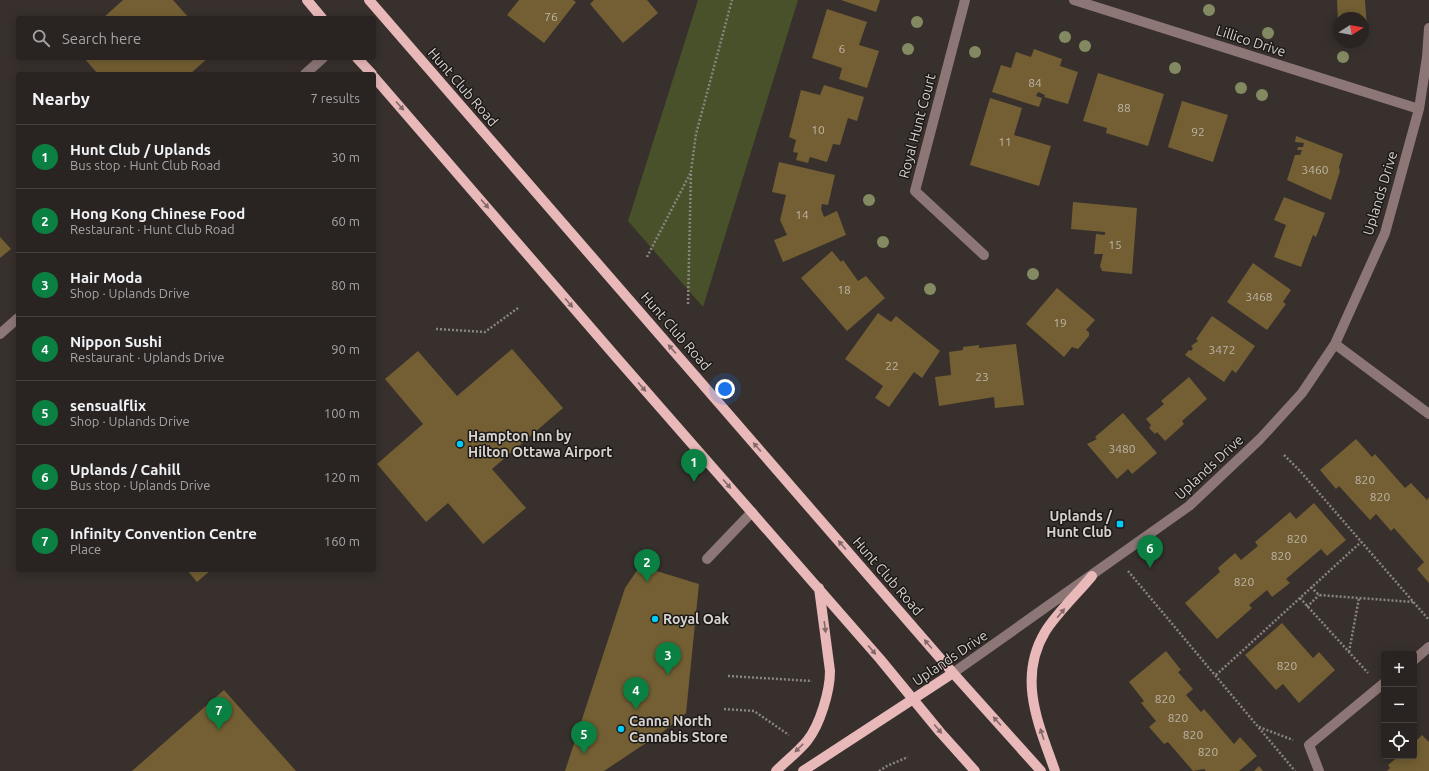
<!DOCTYPE html>
<html lang="en">
<head>
<meta charset="utf-8">
<style>
  :root { --surface:#292422; --page:#312c2a; --text:#f1f3f6; --muted:#a5a4a5; --line:#454140; --accent:#0b8043 }
  body { margin:0; font-family:Ubuntu,sans-serif; background:var(--page); color:var(--text) }
  .controls { position:absolute; right:12px; bottom:12px; display:grid; overflow:hidden; border-radius:4px; box-shadow:0 2px 10px #0003 }
  .controls button { width:36px; height:36px; display:grid; place-items:center; padding:0; border:0; border-bottom:1px solid var(--line); background:var(--surface); color:var(--text); font:20px sans-serif }
  .compass { position:absolute; left:1333px; top:12px; width:36px; height:36px; border-radius:50%; background:var(--surface); box-shadow:0 2px 10px #0003; rotate:79deg }
  .you { position:absolute; left:725px; top:389px; width:14px; height:14px; margin:-10px; border:3px solid #fff; border-radius:50%; background:#1a73e8; box-shadow:0 0 0 6px #1a73e833 }
  .badge { display:grid; place-items:center; width:26px; height:26px; border-radius:50%; background:var(--accent); color:#fff; font-size:13px; font-weight:700 }
  .pin { position:absolute; translate:-50% -33px; filter:drop-shadow(0 1px 2px #0008) }
  .pin::after { content:''; position:absolute; top:21px; width:14px; height:12px; background:inherit; clip-path:polygon(0 0,100% 0,50% 100%) }
  .list { margin:0; padding:0; list-style:none }
  h2 { display:flex; justify-content:space-between; align-items:center; height:52px; margin:0; padding:0 16px; font-size:17px }
  h2 small { font-size:13px; font-weight:400; color:var(--muted) }
  .list li { display:grid; grid-template-columns:26px 1fr auto; gap:12px; align-items:center; box-sizing:border-box; height:64px; padding:0 16px; border-top:1px solid var(--line) }
  .list b { display:block; font-size:15px; white-space:nowrap }
  .list p { margin:0; font-size:13px; white-space:nowrap; color:var(--muted) }
  .list em { font-size:13px; font-style:normal; color:var(--muted) }
  .icon { flex:none; width:22px; height:22px; fill:none; stroke:currentColor; stroke-width:2; stroke-linecap:round; stroke-linejoin:round }
  .map { position:relative; flex:none; width:1429px; height:771px; overflow:hidden }
  .search { position:absolute; background:var(--surface); box-shadow:0 2px 10px #0003; left:16px; top:16px; width:360px; height:44px; display:flex; align-items:center; gap:10px; box-sizing:border-box; padding:0 14px; border-radius:4px; color:var(--muted); font-size:15px }
  .panel { position:absolute; background:var(--surface); box-shadow:0 2px 10px #0003; left:16px; top:72px; width:360px; height:500px; border-radius:4px }
  .map>svg:first-child { display:block }
</style>
</head>
<body>
<div class="map">
<svg width="1429" height="771" viewBox="0 0 1429 771">
  <rect width="100%" height="100%" fill="#37302d"/>
  <path fill="#48512a" d="M698 0H798L703 307 628 221Z"/>
  <path fill="#735f33" d="M123 0H173L189 18H103Z
    M519 0H573L576 2 544 43 507 15Z
    M594 0H647L658 13 623 43 590 4Z
    M841 0H880L876 12Z
    M1337 0H1365L1367 29 1363 30V18H1339L1338 22Z
    M827 9 867 22 859 45 879 51 867 88 839 79 842 68 812 58Z
    M1034 49 1062 59 1060 66 1078 72 1068 104 1044 97 1045 95 1038 92 1036 96 1042 98 1039 107 992 92 1001 65 1011 68 1016 52 1031 57Z
    M84 58H208L190 74H98Z
    M1098 73 1164 94 1148 146 1106 133 1107 128 1083 121Z
    M824 85 864 97 857 121 848 118 840 145 833 144 827 162 810 157 808 163 796 160 798 153 793 152 796 140 789 137 801 90 820 95Z
    M990 98 1022 108 1014 135 1051 146 1039 186 970 165Z
    M1182 101 1228 115 1213 162 1168 147Z
    M1296 136 1343 154 1339 167 1340 171 1331 200 1287 180 1295 155H1300L1302 150H1297L1298 147H1303L1304 143 1295 142Z
    M779 162 835 175 828 205 822 204 821 209 824 217 837 211 846 235 783 262 774 240 787 235 780 220 786 195 772 192Z
    M1284 197 1325 213 1316 237 1313 235 1301 267 1274 257 1286 225 1274 220Z
    M1073 202 1137 208 1132 274 1102 271 1100 266 1103 254H1094L1096 234 1105 235V232L1071 229Z
    M0 237 11 249 0 258Z
    M832 251 841 262 843 260 858 281 866 276 885 298 847 331 801 278Z
    M1253 263 1291 290 1283 302 1286 304 1267 330 1227 302Z
    M1057 288 1095 320 1086 330 1089 332V336L1078 349 1072 347 1064 357 1026 324Z
    M878 313 891 322 896 316 940 351 922 378 914 372 889 407 875 398 883 386 845 359Z
    M1212 316 1255 346 1236 373 1232 370 1224 382 1185 355 1189 350 1191 351 1193 348 1191 346 1198 341 1196 339Z
    M1016 344 1024 405 995 408 994 397 939 406 935 377 951 375 949 352 963 350V347L979 345V348Z
    M512 349 563 408 492 469 526 508 483 544 448 503 426 522 377 464 423 424 385 379 418 351 457 396Z
    M1189 377 1207 399 1182 421 1184 424 1165 441 1157 432 1155 434 1149 428 1151 425 1146 419 1164 404 1161 401Z
    M1123 413 1157 453 1132 474 1128 469 1117 479 1087 444 1097 439 1095 437Z
    M1356 439 1372 457 1375 454 1405 488 1411 483 1427 500 1429 497V583L1417 569 1424 562 1394 528 1391 531 1376 514 1370 520 1339 486 1336 489 1320 470Z
    M1314 503 1346 540 1327 556 1321 549 1286 579 1290 583 1272 597 1267 590 1249 605 1252 608 1217 639 1185 603 1220 572 1218 568 1235 553 1241 560 1258 546 1255 542 1290 512 1296 519Z
    M640 566 699 584 686 713 664 731 604 771H565L625 588Z
    M187 570H211L197 582Z
    M1282 623 1313 658 1319 652 1335 670 1299 703 1283 684 1276 690 1245 655Z
    M1166 651 1181 670 1178 672 1193 689 1186 695 1201 712 1204 709 1234 744 1240 737 1257 756 1239 771H1206L1204 769 1193 771 1168 742 1164 744 1149 727 1156 721 1141 703 1144 701 1129 682Z
    M224 690 296 771H132Z
    M1422 735 1429 742V771H1387L1390 768 1388 765 1399 756H1414V743Z
    M1259 766 1263 771H1254Z"/>
  <g fill="none" stroke-linecap="round" stroke-linejoin="round">
    <path stroke="#8a8481" stroke-width="2.5" stroke-dasharray="2 2" stroke-linecap="butt" d="M647 257 691 172
      M688 304 691 171 696 134 732 0
      M436 329 485 332 518 308
      M1284 455 1300 471 1429 620
      M1128 571 1295 771
      M1311 587 1319 595 1413 602
      M1300 598 1368 673
      M1307 607 1319 595
      M1349 652 1359 598
      M1216 675 1361 542
      M728 676 812 681
      M724 709 754 711 789 735
      M1259 727 1293 740
      M879 771 887 766 908 757"/>
    <path stroke="#8d7676" stroke-width="10" d="M965 0 915 191 984 255
      M1074 0 1419 109
      M305 74 323 58
      M0 334 18 318
      M1335 344 1429 414
      M707 559 752 512
      M1414 660 1429 647
      M953 673 1189 506 1260 439 1302 393 1335 344 1385 233 1419 109 1427 57 1429 28
      M1319 771 1309 745 1384 683"/>
    <path stroke="#e9b8b9" stroke-width="10" d="M307 0 322 18
      M369 0 953 673 1041 771
      M357 58 372 74
      M374 77 616 357 880 659 940 732 975 771
      M776 771C786 761 798 752 807 741 820 725 830 691 830 671L819 588
      M803 771 953 673
      M1055 771C1039 725 1017 679 1045 632 1056 614 1078 593 1092 576"/>
  </g>
  <g fill="#838a61">
    <circle cx="1209" cy="10" r="6"/>
    <circle cx="917" cy="22" r="6"/>
    <circle cx="1268" cy="33" r="6"/>
    <circle cx="1065" cy="37" r="6"/>
    <circle cx="1085" cy="46" r="6"/>
    <circle cx="908" cy="49" r="6"/>
    <circle cx="975" cy="52" r="6"/>
    <circle cx="1343" cy="57" r="6"/>
    <circle cx="1175" cy="68" r="6"/>
    <circle cx="1241" cy="88" r="6"/>
    <circle cx="1262" cy="95" r="6"/>
    <circle cx="869" cy="200" r="6"/>
    <circle cx="883" cy="242" r="6"/>
    <circle cx="1033" cy="274" r="6"/>
    <circle cx="930" cy="289" r="6"/>
  </g>
  <defs><path id="oneway-solid" d="M-6-.8H1V-3.2L6.5 0L1 3.2V.8H-6Z"/></defs>
  <g fill="#826868">
    <use href="#oneway-solid" transform="translate(400 106) rotate(48)"/>
    <use href="#oneway-solid" transform="translate(485 204) rotate(49)"/>
    <use href="#oneway-solid" transform="translate(569 303) rotate(49)"/>
    <use href="#oneway-solid" transform="translate(672 349) rotate(-131)"/>
    <use href="#oneway-solid" transform="translate(642 387) rotate(49)"/>
    <use href="#oneway-solid" transform="translate(757 447) rotate(-131)"/>
    <use href="#oneway-solid" transform="translate(727 484) rotate(49)"/>
    <use href="#oneway-solid" transform="translate(842 545) rotate(-131)"/>
    <use href="#oneway-solid" transform="translate(1061 613) rotate(-51)"/>
    <use href="#oneway-solid" transform="translate(825 627) rotate(82)"/>
    <use href="#oneway-solid" transform="translate(928 644) rotate(-131)"/>
    <use href="#oneway-solid" transform="translate(872 650) rotate(49)"/>
    <use href="#oneway-solid" transform="translate(997 721) rotate(-132)"/>
    <use href="#oneway-solid" transform="translate(938 729) rotate(50)"/>
    <use href="#oneway-solid" transform="translate(1042 734) rotate(-108)"/>
    <use href="#oneway-solid" transform="translate(799 748) rotate(135)"/>
  </g>
  <g fill="#00cbf8" stroke="#1c1917" stroke-width="1.5">
    <circle cx="460" cy="444" r="4"/>
    <rect x="1116" y="520" width="8" height="8" rx="2"/>
    <circle cx="655" cy="619" r="4"/>
    <circle cx="621" cy="729" r="4"/>
  </g>
  <g text-anchor="middle" dominant-baseline="central" stroke-width="3" stroke-linejoin="round" paint-order="stroke">
    <g font-size="12" fill="#bdb5a8">
      <text x="551" y="16">76</text>
      <text x="842" y="48">6</text>
      <text x="1035" y="82">84</text>
      <text x="1124" y="107">88</text>
      <text x="818" y="129">10</text>
      <text x="1198" y="131">92</text>
      <text x="1005" y="141">11</text>
      <text x="1315" y="169">3460</text>
      <text x="802" y="214">14</text>
      <text x="1115" y="244">15</text>
      <text x="844" y="289">18</text>
      <text x="1259" y="296">3468</text>
      <text x="1060" y="322">19</text>
      <text x="1222" y="349">3472</text>
      <text x="892" y="365">22</text>
      <text x="982" y="376">23</text>
      <text x="1122" y="448">3480</text>
      <text x="1365" y="479">820</text>
      <text x="1380" y="496">820</text>
      <text x="1297" y="538">820</text>
      <text x="1281" y="555">820</text>
      <text x="1244" y="581">820</text>
      <text x="1287" y="665">820</text>
      <text x="1165" y="698">820</text>
      <text x="1178" y="717">820</text>
      <text x="1193" y="734">820</text>
      <text x="1208" y="751">820</text>
    </g>
    <g font-size="14" fill="#d6d2cf" stroke="#1c1917">
      <text transform="translate(1251 41) rotate(18)">Lillico Drive</text>
      <text transform="translate(463 87) rotate(49)">Hunt Club Road</text>
      <text transform="translate(917 126) rotate(-75)">Royal Hunt Court</text>
      <text transform="translate(1380 193) rotate(-73)">Uplands Drive</text>
      <text transform="translate(676 331) rotate(49)">Hunt Club Road</text>
      <text transform="translate(1209 467) rotate(-43)">Uplands Drive</text>
      <text transform="translate(888 576) rotate(49)">Hunt Club Road</text>
      <text transform="translate(950 658) rotate(-34)">Uplands Drive</text>
    </g>
    <g font-size="14" font-weight="bold" fill="#d6d2cf" stroke="#1c1917" text-anchor="start">
      <text x="468" y="436">Hampton Inn by<tspan x="468" dy="16">Hilton Ottawa Airport</tspan></text>
      <text x="1112" y="516" text-anchor="end">Uplands /<tspan x="1112" dy="16">Hunt Club</tspan></text>
      <text x="663" y="619">Royal Oak</text>
      <text x="629" y="721">Canna North<tspan x="629" dy="16">Cannabis Store</tspan></text>
    </g>
  </g>
</svg>
<div class="controls">
<button>+</button>
<button>−</button>
<button><svg class="icon" aria-label="locate" viewBox="0 0 24 24"><circle cx="12" cy="12" r="6"/><path d="M12 2v4M12 18v4M2 12h4M18 12h4"/></svg></button>
</div>
<svg class="compass" viewBox="-18 -18 36 36"><path d="M0-13l5 13h-10z" fill="#e53935"/><path d="M0 13l5-13h-10z" fill="#a5a4a5"/></svg>
<div class="you"></div>
<div class="pin badge" style="left:694px;top:482px">1</div>
<div class="pin badge" style="left:647px;top:582px">2</div>
<div class="pin badge" style="left:668px;top:675px">3</div>
<div class="pin badge" style="left:636px;top:710px">4</div>
<div class="pin badge" style="left:584px;top:754px">5</div>
<div class="pin badge" style="left:1150px;top:568px">6</div>
<div class="pin badge" style="left:219px;top:730px">7</div>
<div class="search"><svg class="icon" aria-label="search" viewBox="0 0 24 24"><circle cx="10" cy="10" r="6"/><path d="M15 15l6 6"/></svg>Search here</div>
<section class="panel">
<h2>Nearby<small>7 results</small></h2>
<ul class="list">
<li><span class="badge">1</span><div><b>Hunt Club / Uplands</b><p>Bus stop · Hunt Club Road</p></div><em>30 m</em></li>
<li><span class="badge">2</span><div><b>Hong Kong Chinese Food</b><p>Restaurant · Hunt Club Road</p></div><em>60 m</em></li>
<li><span class="badge">3</span><div><b>Hair Moda</b><p>Shop · Uplands Drive</p></div><em>80 m</em></li>
<li><span class="badge">4</span><div><b>Nippon Sushi</b><p>Restaurant · Uplands Drive</p></div><em>90 m</em></li>
<li><span class="badge">5</span><div><b>sensualflix</b><p>Shop · Uplands Drive</p></div><em>100 m</em></li>
<li><span class="badge">6</span><div><b>Uplands / Cahill</b><p>Bus stop · Uplands Drive</p></div><em>120 m</em></li>
<li><span class="badge">7</span><div><b>Infinity Convention Centre</b><p>Place</p></div><em>160 m</em></li>
</ul>
</section>
</div>
</body>
</html>
